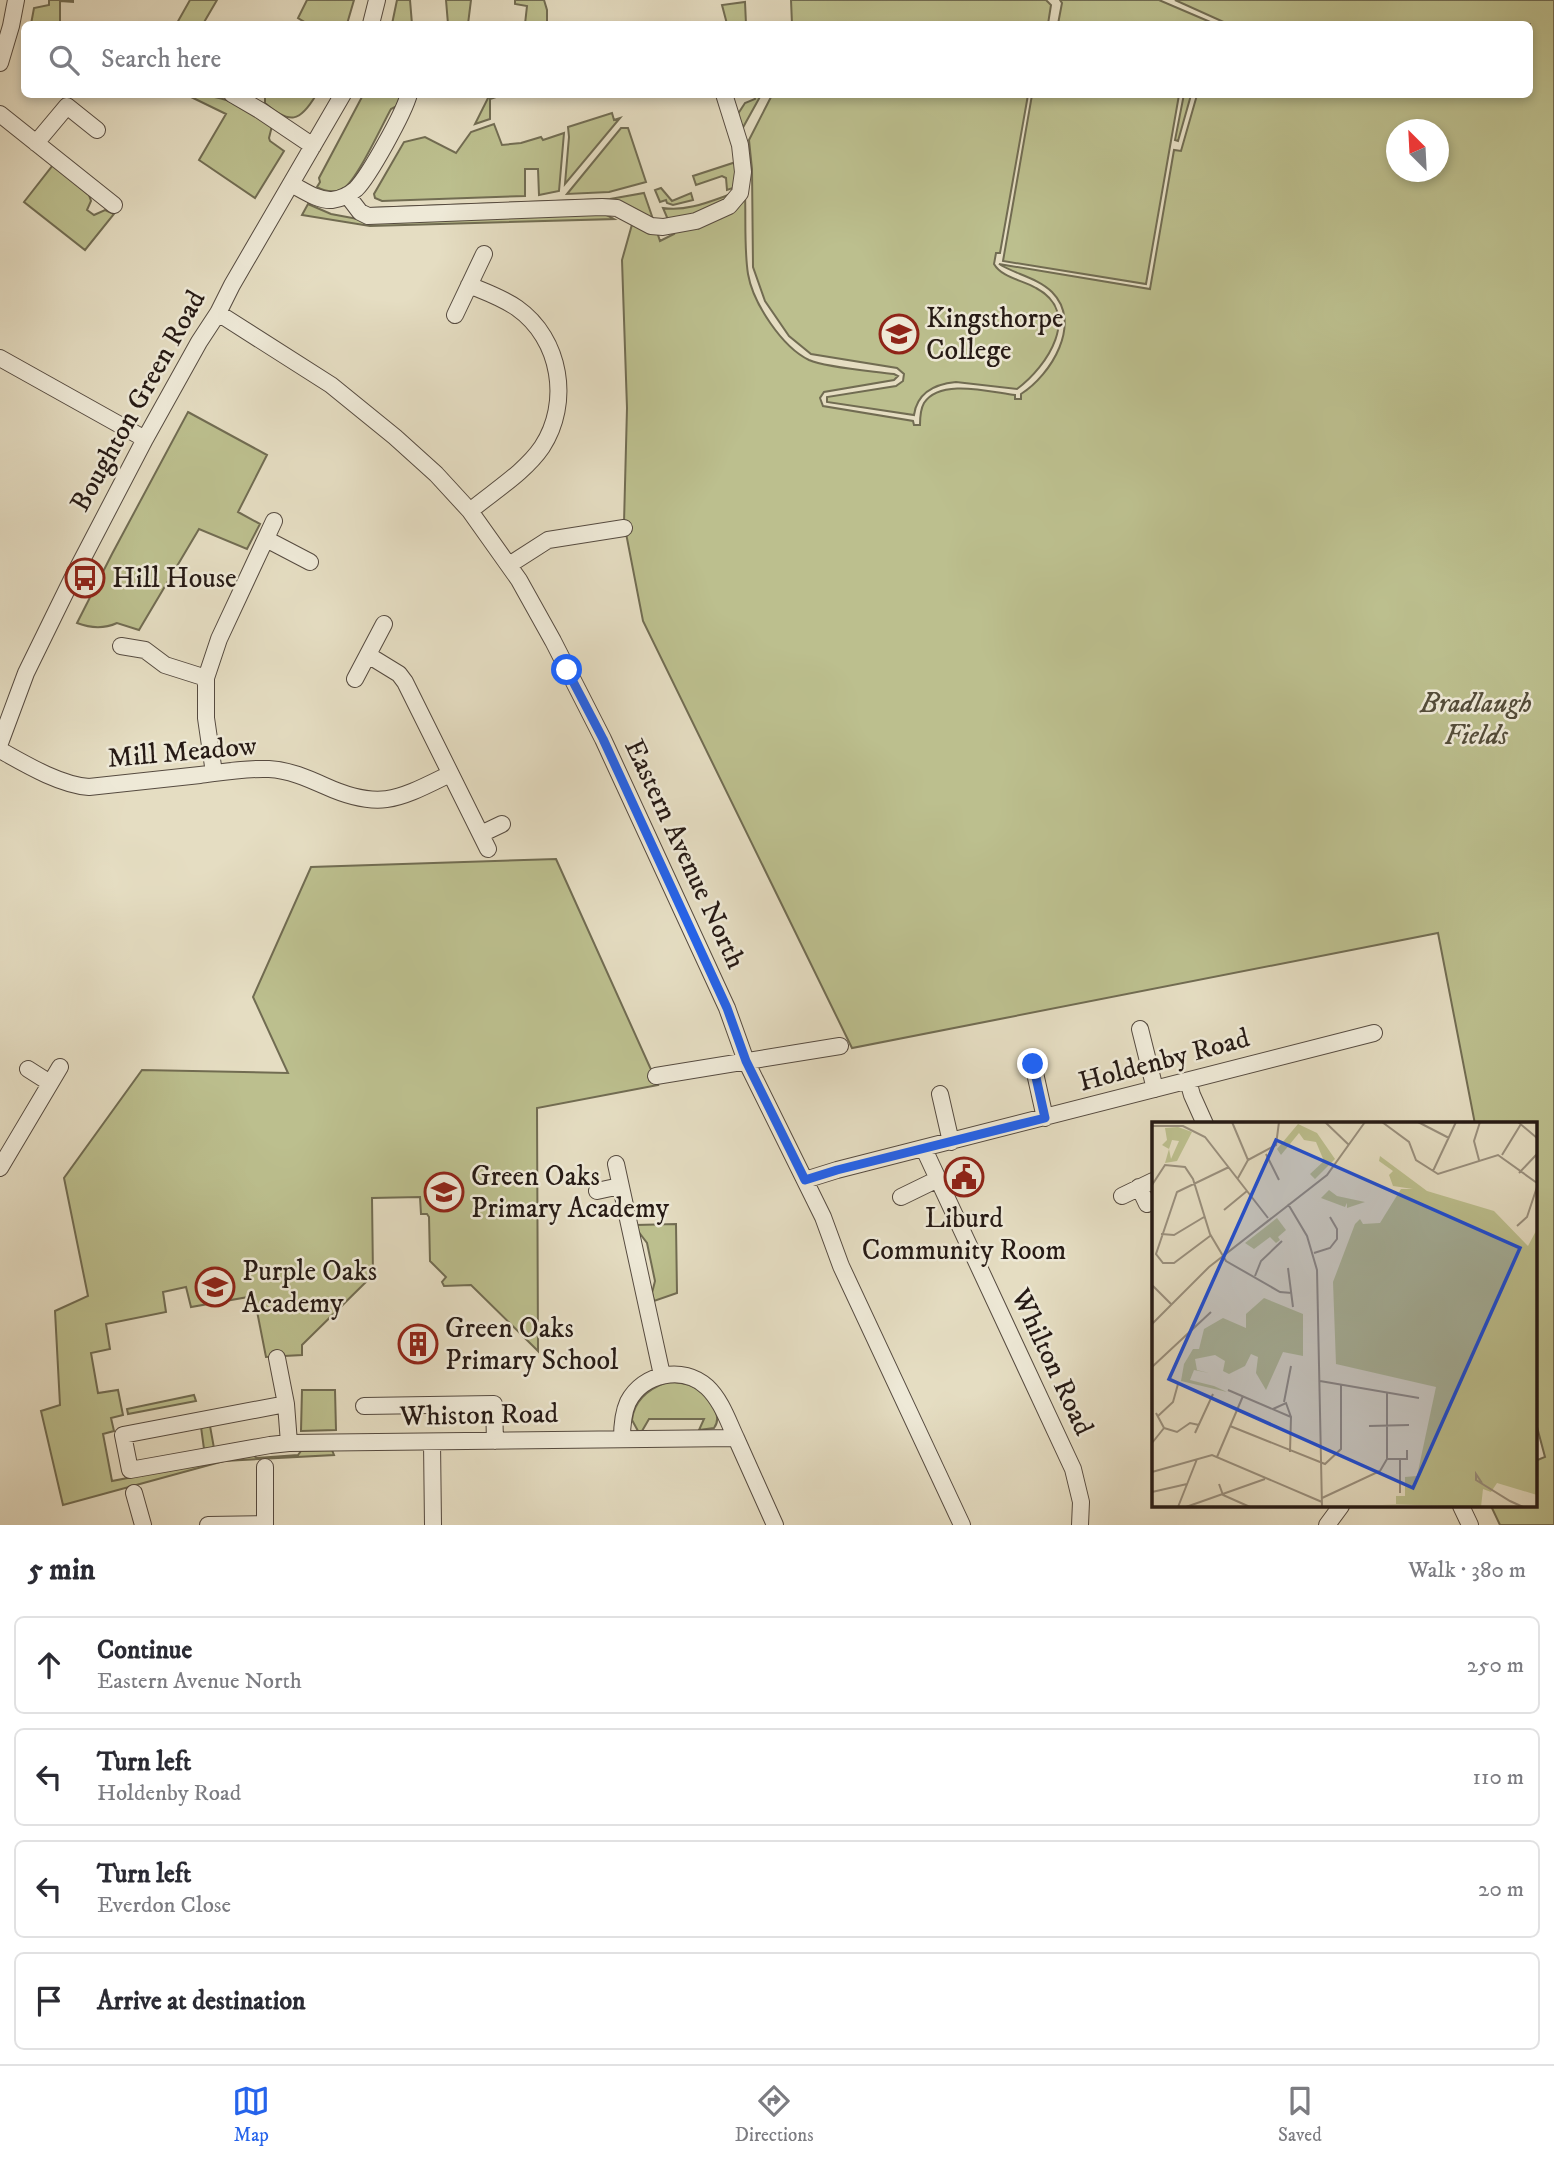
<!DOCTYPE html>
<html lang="en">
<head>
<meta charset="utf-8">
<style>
  :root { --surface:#fff; --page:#f2f2f3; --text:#2b2b33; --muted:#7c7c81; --line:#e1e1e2; --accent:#2563eb }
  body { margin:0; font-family:"IM FELL DW Pica",serif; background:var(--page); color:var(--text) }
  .compass { position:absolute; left:1386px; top:119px; width:63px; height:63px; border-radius:50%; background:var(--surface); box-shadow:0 4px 10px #0003; rotate:336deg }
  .stop { position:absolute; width:21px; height:21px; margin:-16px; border:5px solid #2563eb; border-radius:50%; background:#fff }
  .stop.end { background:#2563eb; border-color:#fff; box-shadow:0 2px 7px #0008 }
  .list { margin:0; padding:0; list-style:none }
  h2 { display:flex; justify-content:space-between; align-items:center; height:91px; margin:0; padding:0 28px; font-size:30px }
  h2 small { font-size:23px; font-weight:400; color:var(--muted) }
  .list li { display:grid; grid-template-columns:46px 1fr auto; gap:21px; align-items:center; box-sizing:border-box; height:98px; margin:0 14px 14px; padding:0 14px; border:2px solid var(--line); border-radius:10px }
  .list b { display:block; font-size:26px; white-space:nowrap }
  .list p { margin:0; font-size:23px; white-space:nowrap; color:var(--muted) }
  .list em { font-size:23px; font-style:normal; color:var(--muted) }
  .icon { flex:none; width:38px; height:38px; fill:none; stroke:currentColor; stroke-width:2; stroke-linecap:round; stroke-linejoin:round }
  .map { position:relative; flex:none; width:1554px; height:1525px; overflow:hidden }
  .search { position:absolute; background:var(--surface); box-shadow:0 4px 10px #0003; left:21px; right:21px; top:21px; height:77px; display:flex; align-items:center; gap:18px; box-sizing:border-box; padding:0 24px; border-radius:10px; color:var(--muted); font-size:26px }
  .sheet { height:539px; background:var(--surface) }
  nav { display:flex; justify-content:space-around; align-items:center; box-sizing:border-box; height:98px; border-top:2px solid var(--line); background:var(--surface); font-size:19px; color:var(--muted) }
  nav a { display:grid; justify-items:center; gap:4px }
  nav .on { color:var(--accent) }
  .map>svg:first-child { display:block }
</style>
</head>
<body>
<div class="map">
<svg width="1554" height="1525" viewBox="0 0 1554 1525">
  <rect width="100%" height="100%" fill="#e5ddc2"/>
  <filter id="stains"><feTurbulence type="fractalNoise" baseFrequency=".00286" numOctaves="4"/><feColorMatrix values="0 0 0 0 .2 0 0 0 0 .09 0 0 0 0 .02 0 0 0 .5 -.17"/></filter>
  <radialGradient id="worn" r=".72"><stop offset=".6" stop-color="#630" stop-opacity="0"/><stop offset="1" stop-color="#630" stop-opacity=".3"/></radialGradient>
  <path fill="#bcbf8e" stroke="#716c52" stroke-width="2" fill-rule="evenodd" d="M49 0H73V2L60 1V24H31L34 8 49 5Z
    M190 0H217L203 24H181L177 23Z
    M307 0H354L347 24H308L298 18Z
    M397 0H410L412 24H392Z
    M446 0H471L468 24H448Z
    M515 0H544L547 10V24H525L527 6 515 4Z
    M791 0H1046L1051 5 1048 24H792Z
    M1060 0H1159L1215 24H1058L1062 3Z
    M1175 0H1554V1525H1500L1491 1506H1535V1461L1545 1457 1537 1427 1535 1399V1124H1475L1438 933 852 1048 643 621 624 523 627 408 622 260 633 221 657 232 660 241 674 234 673 232 745 193C746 219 744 248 748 274 753 303 782 347 809 360 827 368 873 371 894 374L898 376 894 380 824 392 820 398 823 406 913 421 914 425H920C920 418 920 410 924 403 940 378 990 392 1015 395V399H1021V394C1051 375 1083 323 1052 292 1038 278 1015 274 999 264L1150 289 1174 150 1181 151 1197 95 1530 94V24H1228ZM1396 130H1438V172H1396Z
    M745 2 746 24H727L722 5Z
    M490 94 502 95 490 99V119L475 124Z
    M1184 94 1191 95 1178 141 1175 140Z
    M187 95C227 94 240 105 272 126L269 138 270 141 284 151 255 198 199 160 226 114Z
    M265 95H316C300 122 290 125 265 103Z
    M363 95H404L399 105 391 109C382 125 357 180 344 188 335 193 326 192 317 187L320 182 319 178Z
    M754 95H761L741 131 736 117 745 103 755 99Z
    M772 95H1028L1000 253H996L994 264C1002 278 1023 280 1036 288 1083 313 1047 367 1017 389L956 382C935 384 917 393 914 415L827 402V397L896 386 903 381 904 374 897 368 811 354 789 336 765 301 753 267 752 169 749 140Z
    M1032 95H1179L1146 284 1003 261Z
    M612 113 614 120 620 118 565 184 569 137 568 127Z
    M494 124 502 145 521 143 541 137 543 140 564 133 559 191 539 195 538 169H525V196L382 201 375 198 374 194 404 142 425 137 456 153 471 132Z
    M621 128H628L646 182 609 192 567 194Z
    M736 162V187L727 190 726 178 722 176 696 185 693 176Z
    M53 165 89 195 91 201 87 210 94 215 105 210 114 214 85 250 24 202Z
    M661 188 672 201 691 193 693 200 673 205 667 203 666 200 660 202 655 190Z
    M644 193 654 222 625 205 370 208 610 199Z
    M734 193 727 203 669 222 663 208C687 212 711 201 734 193Z
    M308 204 331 214 363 220 603 213 614 219 370 226 302 215Z
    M188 412 267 455 238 512 260 524 247 549 199 529 139 630 117 623C104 629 90 628 77 623L112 554Z
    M556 859 658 1085 537 1108 538 1351 471 1285 444 1286 442 1282 446 1277 430 1261 429 1217 427 1214H421L420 1197 372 1198 373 1275 302 1345V1355L266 1357 254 1296 191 1307 186 1287 163 1292 166 1312 106 1324 110 1349 91 1353 98 1393 118 1390 123 1415 111 1418 114 1431 103 1434 112 1481 251 1454 257 1458 298 1455 301 1451 332 1450 334 1455 224 1461 63 1505 41 1411 60 1405 55 1311 88 1296 64 1178 142 1070 288 1073 253 997 311 867Z
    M676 1224 677 1293 654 1301 652 1293 655 1281 647 1243 638 1231 636 1225Z
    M667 1382C677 1382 686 1383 694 1387 707 1394 724 1415 714 1428L699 1430 704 1419H649L642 1431H638L632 1420C634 1400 648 1389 667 1382Z
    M302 1390H335L336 1430 301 1431Z
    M194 1395 196 1401 128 1414 127 1409Z
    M210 1426 214 1448 204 1449 201 1427Z"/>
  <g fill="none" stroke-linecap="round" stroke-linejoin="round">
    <defs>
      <path id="minor" d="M371 24 377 0
        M0 63 11 26 16 0
        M232 94 261 111 313 146
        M0 114 114 205
        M36 143 67 106 97 130
        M291 184C303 190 318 201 332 200 341 199 349 195 356 189 369 176 404 113 409 94
        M347 195 360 212 368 216 602 207 617 208 651 226 663 227 696 221 729 206 740 193 743 172 740 145 724 94
        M469 285C486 292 503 298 517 308 561 339 571 403 542 447 525 472 494 491 470 511
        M218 313 331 385 395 437 436 474 470 511 519 580 553 641 603 739 727 1008 746 1061 823 1217 841 1266 962 1525
        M455 315 484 254
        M0 358 145 439
        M266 539 310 562
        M509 565 548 540 624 528
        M121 646 145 650 165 665 206 678
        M368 655 399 674 405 682 488 849
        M355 679 384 624
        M0 743 26 673 72 579 145 439 199 342 218 313 232 285 343 94
        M0 750C25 764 60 785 89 787 126 783 163 779 200 775 223 772 246 768 269 769 289 770 307 778 325 786 380 811 399 799 450 774
        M214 773 206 718V678L219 639 274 521
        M481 834 502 824
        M1140 1029 1155 1089
        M1033 1064 1045 1118
        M28 1069 50 1083
        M656 1076 840 1046
        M1188 1081 1192 1095 1205 1124
        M940 1094 951 1142
        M924 1149 1073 1469 1081 1502 1080 1525
        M616 1164 662 1375
        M0 1168 60 1067
        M805 1180 837 1170 1374 1033
        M1139 1187 1147 1204
        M597 1191 620 1186
        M1122 1196 1153 1181
        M901 1197 938 1179
        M277 1358 286 1404
        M364 1406 494 1404 495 1441
        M622 1439C622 1426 623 1413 628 1402 643 1373 683 1365 707 1387 721 1400 728 1421 736 1438
        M432 1442 433 1525
        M289 1443 286 1404 123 1435 130 1470 270 1445 289 1443 736 1438 775 1525
        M134 1493 143 1525
        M1461 1506 1470 1525
        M208 1525 264 1524
        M265 1525V1467
        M1327 1525 1341 1506"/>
    </defs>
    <use href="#minor" stroke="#564b40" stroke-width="18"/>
    <use href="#minor" stroke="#eee9d7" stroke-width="16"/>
  </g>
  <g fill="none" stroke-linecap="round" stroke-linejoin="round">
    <path stroke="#2563eb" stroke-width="9" d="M567 670 603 739 727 1008 746 1061 805 1180 837 1170 1045 1118 1033 1064"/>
  </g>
  <defs>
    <symbol id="school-ring" viewBox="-11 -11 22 22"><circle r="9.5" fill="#eee9d7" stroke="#8f2418" stroke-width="1.5"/><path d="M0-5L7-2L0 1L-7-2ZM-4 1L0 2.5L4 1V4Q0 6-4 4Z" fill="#8f2418"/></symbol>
    <symbol id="bus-ring" viewBox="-11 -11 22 22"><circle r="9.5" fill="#eee9d7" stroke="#8f2418" stroke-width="1.5"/><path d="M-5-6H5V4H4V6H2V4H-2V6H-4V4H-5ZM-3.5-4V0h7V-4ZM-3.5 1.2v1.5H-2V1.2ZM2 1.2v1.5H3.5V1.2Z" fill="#8f2418"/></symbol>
    <symbol id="civic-ring" viewBox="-11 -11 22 22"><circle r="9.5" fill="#eee9d7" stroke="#8f2418" stroke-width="1.5"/><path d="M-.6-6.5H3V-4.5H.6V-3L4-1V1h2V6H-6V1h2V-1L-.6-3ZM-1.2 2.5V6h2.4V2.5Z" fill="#8f2418"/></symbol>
    <symbol id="building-ring" viewBox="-11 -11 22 22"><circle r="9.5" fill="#eee9d7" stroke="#8f2418" stroke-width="1.5"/><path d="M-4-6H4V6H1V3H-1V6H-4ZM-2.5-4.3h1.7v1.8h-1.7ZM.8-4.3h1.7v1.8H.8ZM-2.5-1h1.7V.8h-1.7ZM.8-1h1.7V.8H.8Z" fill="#8f2418"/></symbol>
  </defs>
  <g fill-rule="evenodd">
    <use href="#school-ring" x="877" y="312" width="44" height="44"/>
    <use href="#bus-ring" x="63" y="556" width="44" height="44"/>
    <use href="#civic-ring" x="942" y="1155" width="44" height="44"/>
    <use href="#school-ring" x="422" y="1170" width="44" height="44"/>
    <use href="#school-ring" x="193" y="1265" width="44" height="44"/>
    <use href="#building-ring" x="396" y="1322" width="44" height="44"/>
  </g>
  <g text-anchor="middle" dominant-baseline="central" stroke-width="5" stroke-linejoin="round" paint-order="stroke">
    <g font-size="28" fill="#261a15" stroke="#eee9d7" text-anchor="start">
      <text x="926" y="318">Kingsthorpe<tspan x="926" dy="32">College</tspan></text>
      <text x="112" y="578">Hill House</text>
      <text x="471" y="1176">Green Oaks<tspan x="471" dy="32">Primary Academy</tspan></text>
      <text x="964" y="1218" text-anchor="middle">Liburd<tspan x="964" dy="32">Community Room</tspan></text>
      <text x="242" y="1271">Purple Oaks<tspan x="242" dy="32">Academy</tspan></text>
      <text x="445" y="1328">Green Oaks<tspan x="445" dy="32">Primary School</tspan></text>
    </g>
    <g font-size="28" fill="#261a15" stroke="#eee9d7">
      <text transform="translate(138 401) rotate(-61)">Boughton Green Road</text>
      <text transform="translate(182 752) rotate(-5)">Mill Meadow</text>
      <text transform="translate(685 854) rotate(65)">Eastern Avenue North</text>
      <text transform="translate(1164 1060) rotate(-15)">Holdenby Road</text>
      <text transform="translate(1052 1362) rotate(65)">Whilton Road</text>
      <text transform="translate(479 1415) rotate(-1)">Whiston Road</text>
    </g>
    <g font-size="28" font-style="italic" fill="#534c39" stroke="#eee9d7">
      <text x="1476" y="703">Bradlaugh<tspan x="1476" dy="32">Fields</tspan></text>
    </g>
  </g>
  <g transform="translate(1152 1122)">
    <rect width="385" height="385" fill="#e5ddc2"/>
    <path d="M146 2 165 11 183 37 163 57 158 52 172 39 164 20 152 18 147 11 129 33 125 27ZM26 5 40 10 25 39 13 41 17 27 19 37 27 19 20 18 17 27 10 23 15 18 13 6ZM228 34 275 69 342 89 376 124 385 107V373L345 361 339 370 331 367 329 385 230 382H244V374H253V355L265 354 284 265 184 242 181 160 203 102 208 97 211 102 228 101 249 67H261L241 64 237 53 241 49 227 39ZM177 68 185 74 213 80 195 86V81L193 85 169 76ZM125 96 134 108 126 115 128 118 124 121 118 115 102 127 93 121ZM112 176 151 192V234L131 230 114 268 104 251 106 235 99 232 93 244 77 252 71 249 73 239 63 233 43 237 45 248 57 251 42 248 38 258 62 264 75 270 29 259 32 242 41 227H47L52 207 71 196 94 206V192Z" fill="#bcbf8e"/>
    <path fill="none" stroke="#998f7d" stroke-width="2" d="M80 0 96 38 86 56M173 0 197 23M230 0 257 20 264 38 286 52 346 33 385 61M266 0 297 16M366 0 385 16M0 4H31L53 15 116 96M114 32 127 58M350 33 369 2M96 38 124 23 127 0M327 38 322 19 328 0M281 49 304 0M367 51 385 32M0 63 13 43 33 45 41 57 58 112 74 139 128 170 140 171M136 82 155 114 165 148 170 385M72 88 95 69M365 104 375 95 385 65M9 112 22 113 52 95M58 114 22 141H11L4 132 25 70 77 45M162 131 178 126 185 117V107L178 95M136 146 141 185M103 154 109 139 130 119M0 163 19 182M0 202 57 145 175 53 213 0M0 245 59 190M168 259 267 276M76 268 139 295 138 330M235 271V337M132 280 139 244M121 287 134 281 139 295M6 294 21 280 26 262M78 304 173 342 189 327V263M217 304 257 303M12 306 25 310 38 301 47 303M43 311 61 272M0 321 12 306 4 291M65 335 91 274M248 337V371M0 350 60 333 170 380M330 361 324 352V358L358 379 371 385M67 362 71 373 98 385M0 370 35 362M170 376 228 349 235 337H255V328M26 385 45 337M34 385 113 357"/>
    <path fill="#1d4ed8" fill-opacity="0.15" stroke="#1d4ed8" stroke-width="3.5" d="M124 18 368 126 261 366 17 257Z"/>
    <rect width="385" height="385" fill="none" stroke="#261a15" stroke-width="3.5"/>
  </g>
  <rect width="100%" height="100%" filter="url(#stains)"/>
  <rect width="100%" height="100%" fill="url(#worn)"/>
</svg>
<svg class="compass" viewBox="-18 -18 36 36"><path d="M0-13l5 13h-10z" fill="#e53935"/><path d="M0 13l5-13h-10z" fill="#7c7c81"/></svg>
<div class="stop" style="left:567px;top:670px"></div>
<div class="stop end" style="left:1033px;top:1064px"></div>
<div class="search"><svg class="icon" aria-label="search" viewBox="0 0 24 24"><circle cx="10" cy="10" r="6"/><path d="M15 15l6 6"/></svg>Search here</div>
</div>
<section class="sheet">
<h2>5 min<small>Walk · 380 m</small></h2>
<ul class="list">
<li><svg class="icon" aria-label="ahead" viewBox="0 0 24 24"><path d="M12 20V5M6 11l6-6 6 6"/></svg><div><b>Continue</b><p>Eastern Avenue North</p></div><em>250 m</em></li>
<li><svg class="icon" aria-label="left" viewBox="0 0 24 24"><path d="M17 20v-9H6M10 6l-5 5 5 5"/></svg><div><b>Turn left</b><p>Holdenby Road</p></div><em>110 m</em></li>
<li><svg class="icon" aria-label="left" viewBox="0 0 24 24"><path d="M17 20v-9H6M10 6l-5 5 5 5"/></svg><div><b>Turn left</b><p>Everdon Close</p></div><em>20 m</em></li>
<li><svg class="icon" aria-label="arrive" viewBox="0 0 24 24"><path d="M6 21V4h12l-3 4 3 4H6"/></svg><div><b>Arrive at destination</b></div></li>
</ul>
</section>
<nav>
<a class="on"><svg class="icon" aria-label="map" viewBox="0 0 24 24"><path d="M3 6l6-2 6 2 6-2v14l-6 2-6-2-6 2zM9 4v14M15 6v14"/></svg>Map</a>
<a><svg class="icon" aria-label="directions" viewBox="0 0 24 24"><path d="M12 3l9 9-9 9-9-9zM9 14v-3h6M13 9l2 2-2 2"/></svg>Directions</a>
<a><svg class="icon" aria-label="saved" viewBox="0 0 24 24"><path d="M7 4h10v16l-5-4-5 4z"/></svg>Saved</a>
</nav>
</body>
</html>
